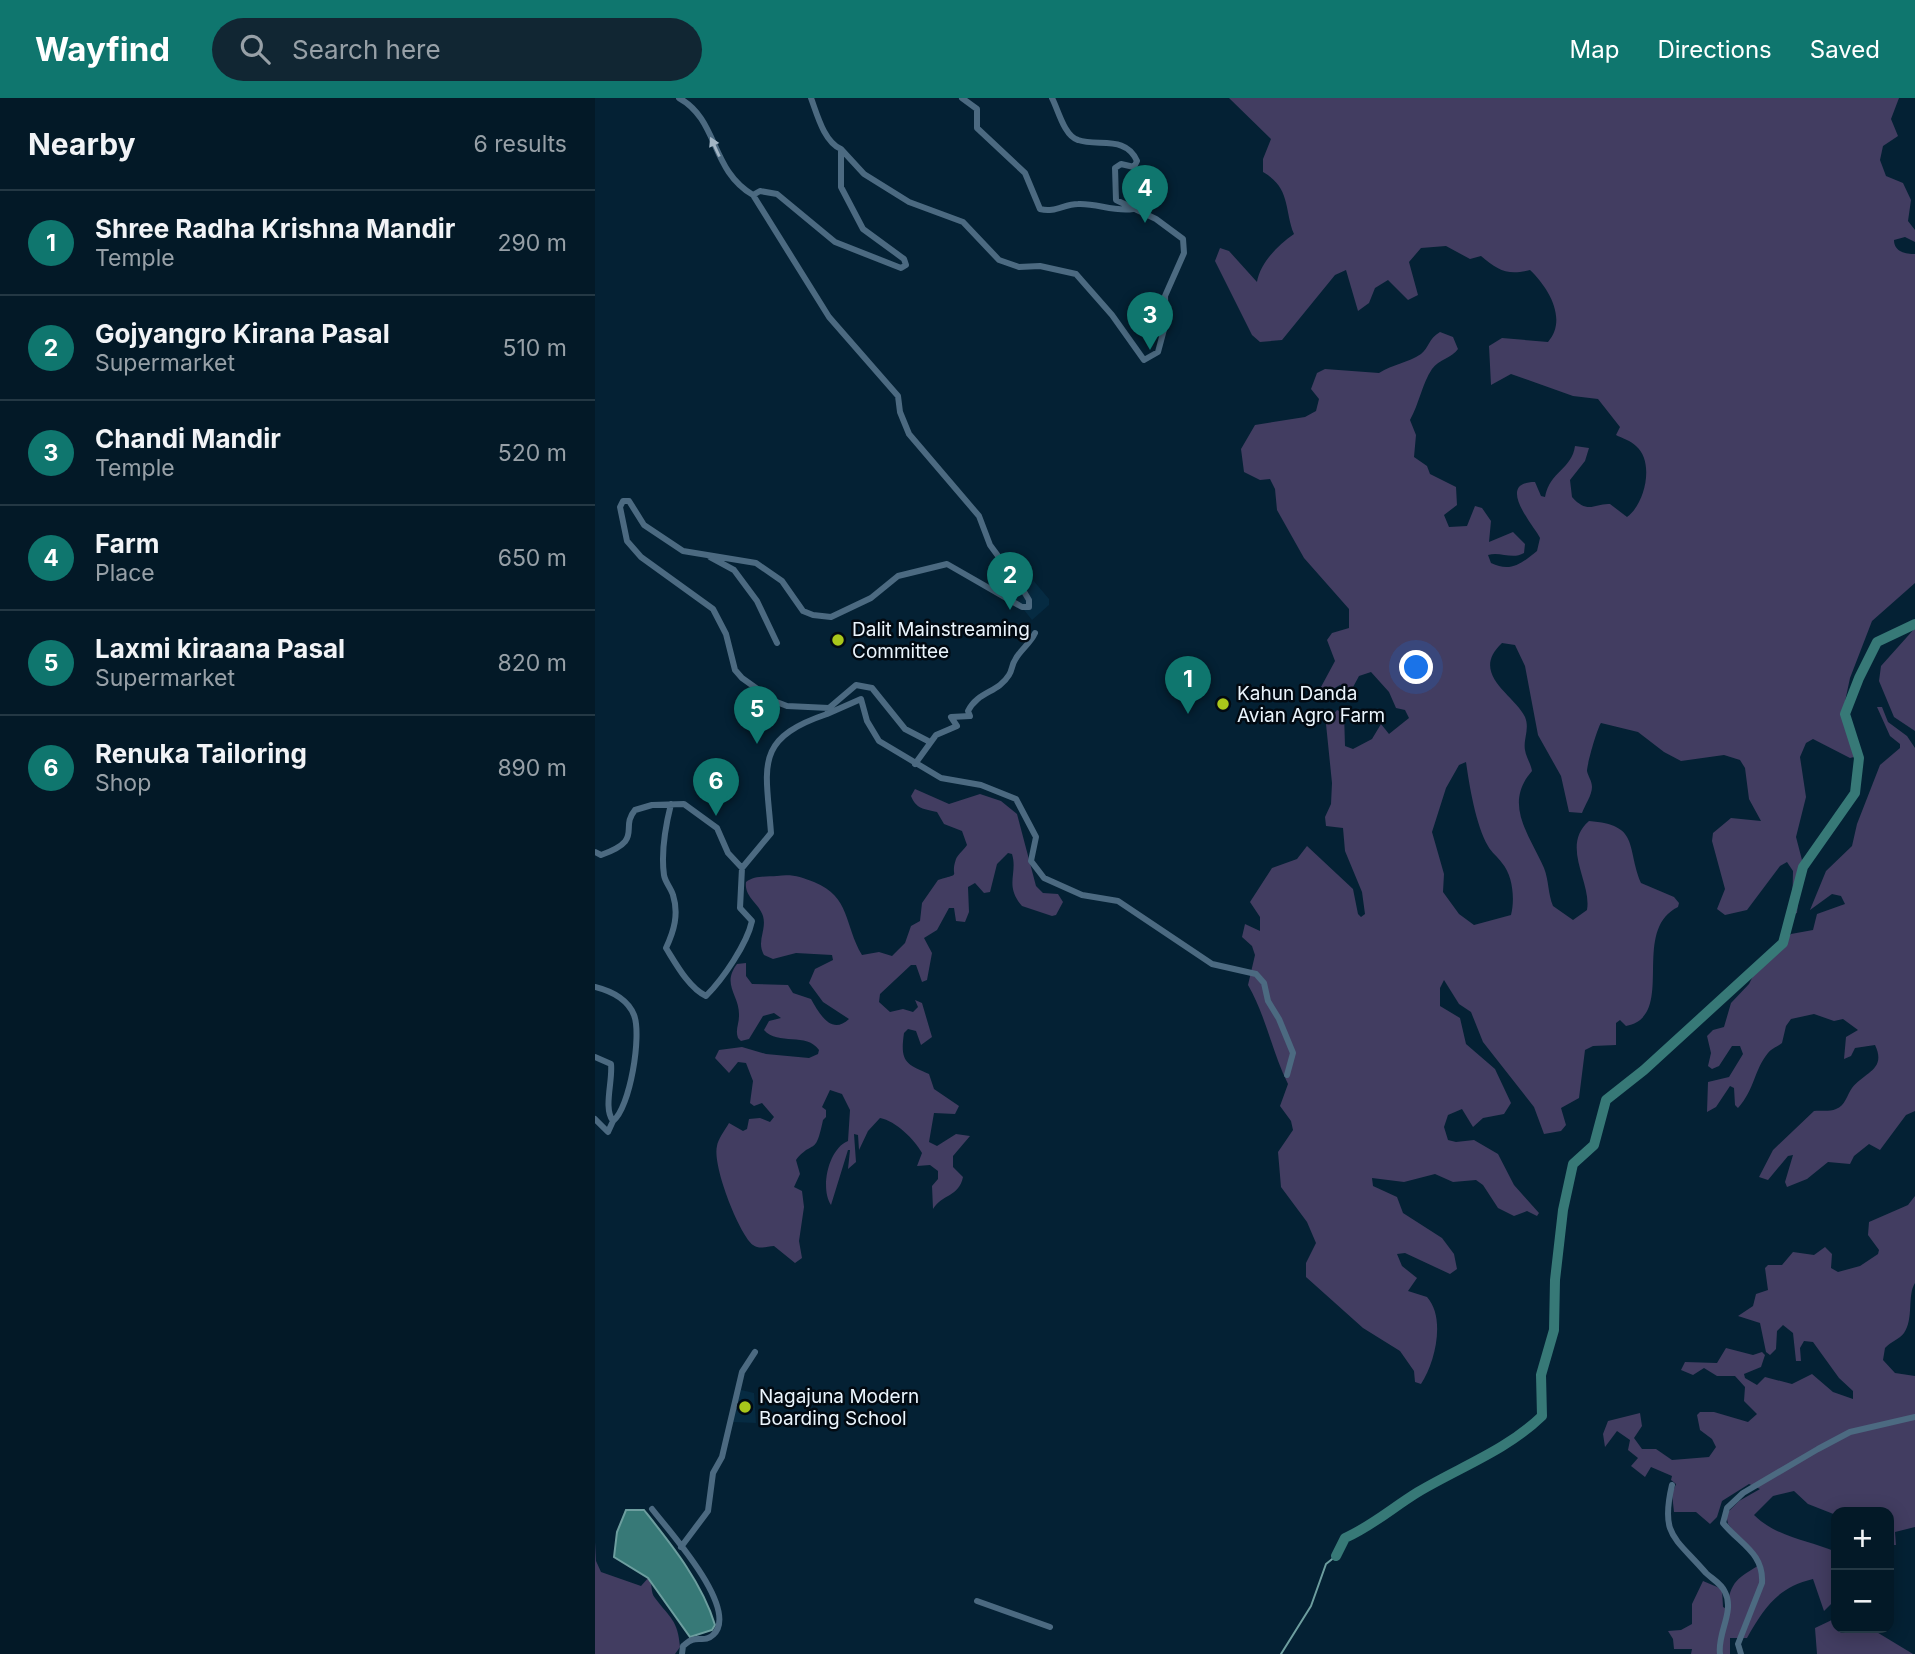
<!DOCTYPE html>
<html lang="en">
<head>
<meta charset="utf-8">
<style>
  :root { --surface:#031927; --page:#112633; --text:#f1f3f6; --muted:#97a0a7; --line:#243844; --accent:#0f766e }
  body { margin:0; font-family:Inter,sans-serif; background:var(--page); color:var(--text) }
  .controls { position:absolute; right:21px; bottom:21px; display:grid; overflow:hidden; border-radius:14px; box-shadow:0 4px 18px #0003 }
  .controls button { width:63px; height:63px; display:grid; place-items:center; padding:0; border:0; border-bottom:2px solid var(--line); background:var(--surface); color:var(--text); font:35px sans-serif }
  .you { position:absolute; left:822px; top:570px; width:24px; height:24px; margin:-18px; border:5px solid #fff; border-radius:50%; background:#1a73e8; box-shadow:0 0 0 10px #1a73e833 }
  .badge { display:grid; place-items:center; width:46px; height:46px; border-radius:50%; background:var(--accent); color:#fff; font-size:23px; font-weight:700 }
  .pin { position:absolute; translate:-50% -58px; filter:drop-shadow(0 2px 4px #0008) }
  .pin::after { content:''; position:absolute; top:37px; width:24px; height:21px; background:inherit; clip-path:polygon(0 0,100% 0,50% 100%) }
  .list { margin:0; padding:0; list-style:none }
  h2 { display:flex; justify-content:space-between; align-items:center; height:91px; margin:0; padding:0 28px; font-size:30px }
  h2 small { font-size:23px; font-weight:400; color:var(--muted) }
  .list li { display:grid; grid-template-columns:46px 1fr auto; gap:21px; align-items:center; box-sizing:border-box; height:105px; padding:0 28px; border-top:2px solid var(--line) }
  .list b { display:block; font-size:26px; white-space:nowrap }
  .list p { margin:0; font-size:23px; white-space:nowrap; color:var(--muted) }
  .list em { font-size:23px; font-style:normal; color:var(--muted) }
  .icon { flex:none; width:38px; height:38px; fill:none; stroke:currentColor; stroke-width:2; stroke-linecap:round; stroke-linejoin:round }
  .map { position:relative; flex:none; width:1320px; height:1556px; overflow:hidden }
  header { display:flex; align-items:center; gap:42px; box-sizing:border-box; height:98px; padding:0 35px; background:var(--accent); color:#fff }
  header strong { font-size:33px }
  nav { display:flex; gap:38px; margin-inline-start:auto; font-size:24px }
  .search { width:490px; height:63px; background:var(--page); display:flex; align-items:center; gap:18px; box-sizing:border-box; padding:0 24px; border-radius:38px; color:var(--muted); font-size:26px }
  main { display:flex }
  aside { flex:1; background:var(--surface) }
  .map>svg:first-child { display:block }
</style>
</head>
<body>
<header>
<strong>Wayfind</strong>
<div class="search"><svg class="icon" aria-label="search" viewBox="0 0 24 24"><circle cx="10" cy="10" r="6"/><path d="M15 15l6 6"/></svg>Search here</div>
<nav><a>Map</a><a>Directions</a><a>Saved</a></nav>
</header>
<main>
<aside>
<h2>Nearby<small>6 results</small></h2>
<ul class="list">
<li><span class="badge">1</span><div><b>Shree Radha Krishna Mandir</b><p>Temple</p></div><em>290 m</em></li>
<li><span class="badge">2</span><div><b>Gojyangro Kirana Pasal</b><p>Supermarket</p></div><em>510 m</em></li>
<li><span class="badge">3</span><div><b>Chandi Mandir</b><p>Temple</p></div><em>520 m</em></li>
<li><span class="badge">4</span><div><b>Farm</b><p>Place</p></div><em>650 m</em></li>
<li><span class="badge">5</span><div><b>Laxmi kiraana Pasal</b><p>Supermarket</p></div><em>820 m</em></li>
<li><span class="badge">6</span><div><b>Renuka Tailoring</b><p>Shop</p></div><em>890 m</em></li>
</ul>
</aside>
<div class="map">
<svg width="1320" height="1556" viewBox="0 0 1320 1556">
  <rect width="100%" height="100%" fill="#042134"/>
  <path fill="#062b42" d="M421 462 454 501V507L437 522 417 497 406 467 409 463 415 467Z
    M146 1292 159 1295 161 1325 138 1324Z"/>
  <path fill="#423d61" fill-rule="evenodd" d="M634 0H1304L1296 21 1303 38 1288 48 1285 62 1291 78 1308 85 1316 102 1313 123 1320 132V144L1310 139 1299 142C1299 154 1311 156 1320 156V485L1277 523 1255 580 1248 613 1259 659 1255 660 1218 641 1211 645 1205 659 1211 699 1201 739 1207 762 1202 815 1197 817 1198 773 1192 764 1185 768 1152 812 1130 817 1122 811 1130 791 1117 743 1118 735 1136 720 1166 723 1154 701 1150 670 1145 662 1129 657 1086 663 1069 654 1043 634 1006 625C1002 631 992 666 992 673 993 678 997 683 997 689 997 697 990 707 987 715L974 714 966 678 943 637 930 568 920 547 907 545C874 576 919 596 930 619 935 631 928 641 930 652 931 659 936 666 937 673 908 706 934 736 949 770 954 783 953 796 958 808L978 822 992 812C997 784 965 748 994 723 1045 727 1031 748 1046 785L1079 799 1084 805 1083 809C1034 833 1083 918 1031 928L1025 922 1021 925V947L998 948 990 952 984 1000 966 1010 971 1027 966 1033 949 1036 939 1009 888 944 876 914 864 906 849 882 845 890V908L865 920 871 946 900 971 916 1005 909 1016 888 1020 878 1029 867 1011 853 1017 849 1029 853 1042 861 1044 879 1042 903 1056 919 1087 944 1115 942 1118 932 1113 919 1118 903 1110 888 1087 881 1082 858 1084 840 1076 809 1084 777 1080 778 1088 802 1099 808 1115 847 1140 859 1156 862 1171 855 1176 810 1155 802 1156 807 1168 822 1180 813 1193 832 1199C851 1220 840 1265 826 1286L820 1284 819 1273 805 1253 768 1230 711 1179V1165L721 1145 712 1124 686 1089 683 1054 698 1032 696 1023 685 1008 693 986C677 954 671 918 653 887L660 857 657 848 647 839 650 826 665 833V819L655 804 677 770 702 761 712 748 758 791 763 816 766 819 770 816 767 794 750 753 748 730 731 728 730 719 736 706 737 685 731 626 742 612 749 615 750 648 758 651 777 641 786 626 794 636 814 620 810 612 801 610 794 594 776 574 764 578 757 591 745 587 731 595 726 589 740 563 732 542 737 535 754 530V511L709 460 682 412 680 391 675 381 665 382 649 374 646 351 660 327 710 319 721 313 724 301 716 291 722 275 730 271 784 275C798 266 813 265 826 256 834 250 833 241 845 234L858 239 863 251C857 260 844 261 837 271 827 286 824 306 815 322L821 337 819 359 832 368 835 376 861 389 862 407 849 417 854 429 872 428 880 408 887 410 896 423 894 444 918 434 930 446 929 455C917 462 905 453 893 457L896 465C916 475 927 465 942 453L945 440C940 429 899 384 940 384L946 398 950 399C955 373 977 371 980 348L994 350 990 363 975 382 977 399C993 417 1000 405 1015 406L1032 419C1050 406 1060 364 1041 348 1036 343 1027 340 1021 337L1025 329 1003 301 978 298 916 276 896 287 894 248 907 240 953 244C973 221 953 189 935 172 912 178 903 172 886 158L875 161 851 148 826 150 814 164 823 197 813 202 793 182 780 190 774 205 763 213 751 172 740 177 687 242 665 244 657 237 620 163 625 150 634 153 662 184C665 165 683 147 699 136 689 111 696 90 668 74V61L676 41ZM871 664C874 686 881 728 893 748 896 754 903 759 907 765 918 778 920 801 916 817L879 827 864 816 848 794 849 776 837 734 851 690 864 667Z
    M1320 530V633L1299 619 1284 583 1286 568Z
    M1282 609H1287L1293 624 1312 638 1320 650V1013L1311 1017 1285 1052 1274 1046 1259 1058 1255 1066 1233 1064 1212 1081 1192 1089 1190 1084 1198 1057 1193 1058 1173 1082 1164 1079 1178 1052 1219 1013C1226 1012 1234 1014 1241 1011 1250 1008 1252 997 1257 990 1269 974 1292 972 1280 947L1260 950 1256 958 1249 961 1251 939 1263 932 1248 921 1239 923 1219 916 1196 921 1191 928 1187 945C1182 949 1177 950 1173 955 1159 972 1160 991 1143 1010L1140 1007 1139 990 1135 988 1121 1009 1112 1014 1113 984 1134 979 1148 956 1145 948H1137L1124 968 1117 971 1113 968 1116 955 1112 938 1118 932 1129 929 1136 905 1154 886 1160 874 1196 836 1218 832 1222 816 1250 806 1246 798 1237 796 1215 812 1231 773 1257 748 1262 726 1285 667 1305 650V646L1295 638Z
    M320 691 354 706 385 696 406 703 422 716 441 788 448 795 463 796 468 804 461 817 457 818 427 808C409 787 423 776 417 756L413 755 402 766 395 794 389 795 380 785 373 789 374 814 370 824 361 823 359 810H354L342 832 329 840 337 855 332 882 327 884 321 867H316L285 896 284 904 295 914 308 911 318 914 323 909 320 902 327 905 337 939 326 947 321 933 313 931 309 935C305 963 310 966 334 976L339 991 364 1008 360 1016 339 1015 334 1044 342 1048 361 1036 375 1038 358 1058V1069L368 1079C364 1099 347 1096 338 1111L337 1088 343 1081V1073L335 1067 322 1068 327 1055C319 1041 301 1023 285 1020L273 1033 264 1052 263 1037 259 1036 261 1064 253 1071 255 1052H253L236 1107C225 1091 233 1051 253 1043L255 1012 247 996 235 992 227 1009 231 1012V1019L228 1022C220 1060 219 1040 201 1062L205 1076 199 1089 207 1093 209 1109 204 1143 207 1160 200 1165 179 1148C172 1148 165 1152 158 1147 144 1136 117 1067 122 1048 123 1041 130 1032 134 1025L148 1033 152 1031 154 1021 165 1020 175 1024 179 1019 167 1005 159 1008 155 1005 158 983 151 965 143 964 134 975 120 960 124 952 147 949 171 956 214 960 223 956 224 952C212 934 183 948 169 932L174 923 186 920 179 915 168 918 154 941 146 943 143 940C140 932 144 926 144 918 145 897 126 887 142 866L151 865V878L157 886 193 887 198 895 216 901C224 915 236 938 254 921L228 904 214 885 220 871 238 862 237 857 201 855 178 861 169 857C161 843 172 832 168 818 164 805 149 799 151 784 160 777 172 779 182 778 198 776 205 779 219 784 256 799 249 827 267 857L284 854 297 858 310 845 316 828 325 823 327 805 343 782C369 774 354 781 361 761 363 756 369 752 372 747L367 733 349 726 342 714C329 711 321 711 316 698Z
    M1320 1098V1185C1312 1197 1319 1221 1309 1235 1305 1241 1295 1244 1290 1250L1288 1262 1300 1275 1320 1278V1429L1300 1434 1301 1447H1294V1414H1241V1417L1213 1406 1199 1393 1178 1398 1159 1417C1181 1439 1213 1442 1241 1454V1501L1229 1513 1218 1481C1183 1489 1169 1510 1152 1540H1135V1556H1096L1097 1551H1079L1078 1541 1073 1533 1086 1532 1097 1526V1506L1108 1483 1127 1491 1128 1509 1132 1511C1135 1483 1143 1480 1166 1466L1133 1426 1131 1416 1144 1403 1165 1391 1154 1386 1127 1403 1122 1419 1115 1426 1101 1414H1079L1077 1396 1081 1386 1076 1382 1077 1378 1056 1369 1050 1379 1036 1368 1043 1360 1033 1352 1035 1342 1022 1333 1010 1349 1008 1336 1013 1323 1045 1315 1047 1328 1039 1340 1047 1351H1061L1077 1362 1114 1359 1121 1349 1117 1341 1105 1332 1102 1317 1105 1314H1119L1153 1324 1162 1316 1149 1303 1150 1289 1140 1278H1122L1109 1270 1098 1277 1086 1272 1090 1264 1122 1265 1131 1250 1158 1257 1167 1254 1170 1257 1166 1269 1149 1276 1150 1280 1162 1287 1170 1279 1197 1286 1217 1276 1238 1294 1258 1301V1293L1244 1280 1218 1244 1209 1243 1205 1250 1206 1263H1201L1198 1235 1188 1227 1182 1233 1181 1251 1175 1257 1171 1254 1165 1225 1143 1218 1158 1208 1161 1196 1173 1192 1170 1170 1173 1167H1187L1198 1154 1219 1157 1230 1149 1237 1156 1236 1170 1243 1174 1265 1168 1283 1156 1284 1152 1273 1137 1274 1124 1313 1107Z
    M0 1444 1 1463 6 1474 46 1488 54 1479C58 1486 55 1494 60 1500 75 1520 83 1522 85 1549L80 1556H0Z
    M1241 1520V1530H1275L1318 1556H1222L1220 1530Z"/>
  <path fill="#377977" stroke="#6d9e9f" stroke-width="2" d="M31 1412H49C76 1446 107 1484 120 1527L117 1532 95 1539 53 1480 19 1459 22 1434Z"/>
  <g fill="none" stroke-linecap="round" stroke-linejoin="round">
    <path stroke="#6d9e9f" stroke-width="2" d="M686 1556 716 1508 731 1466 741 1458"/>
    <path stroke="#377977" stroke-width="10" d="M741 1458 750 1440C777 1428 797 1410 823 1394 865 1369 912 1352 947 1318L946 1277 959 1232 960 1182 968 1112 978 1066 999 1047 1011 1002 1049 972 1188 845 1208 769 1260 695 1264 660 1250 616 1264 580 1282 544 1320 526"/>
    <path stroke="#4c6a81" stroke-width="6" d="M84 0C124 22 115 72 158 97
      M216 0C222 16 229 44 246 51
      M367 0 382 11V30L430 75 445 111C460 115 469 106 483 106 502 105 518 114 538 111
      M115 459 139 472 162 503 182 545
      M234 610 192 608 179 603 147 580 140 572 131 536 118 511 46 459 32 443 25 409 28 403H34L49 427 88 453 161 465 187 483 208 513 218 517 236 519 276 500 303 478 352 466 427 509H434V502L428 492 395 447 384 418 314 336 305 314 303 298 234 219 158 97 165 93 182 96 240 144 306 170 311 167 309 161 268 131 246 89V51L269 76 314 104 368 124 404 162 424 169 445 168 481 176 517 217 549 262 563 254 571 224 570 198 589 155 588 141 561 121 521 102 520 70 526 66 539 69 542 63C531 37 503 49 483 42 469 38 463 11 457 0
      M232 616 266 601 272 623 284 643 346 680 386 687 421 701 441 739 436 763 449 780 487 797 523 803 617 866 661 876 669 885 673 903 684 921 698 955 692 977
      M320 666 341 637 362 628 356 619 375 618 373 613C383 593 403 595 414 577 417 573 417 566 420 562 425 552 435 546 440 535
      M76 706C71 726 66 756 69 777 70 784 76 790 78 797 84 816 79 833 71 850 81 866 94 890 111 898 128 881 152 846 157 823L145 810 147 770
      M0 754 6 757C50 741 24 731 40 712L57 707 89 706 122 730 133 755 147 770 176 735C171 668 158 641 232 616L234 610 261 587 277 590 310 631 335 644
      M0 889C16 893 32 900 39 917 47 937 35 1010 18 1023 8 1010 18 983 16 966L0 959
      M0 1021 13 1034 18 1023
      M1077 1387C1065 1438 1080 1439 1111 1475 1117 1481 1126 1485 1130 1494 1140 1514 1122 1535 1125 1556
      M57 1411C74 1433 146 1512 118 1537 111 1544 104 1539 97 1542 93 1543 91 1546 88 1548L87 1556
      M86 1449 113 1413 118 1375 127 1359 147 1274 160 1254
      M382 1503 455 1529
      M1146 1556 1143 1546 1167 1485C1169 1455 1145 1446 1128 1425L1132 1410 1148 1395 1223 1351 1255 1334 1320 1319"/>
  </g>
  <defs><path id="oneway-solid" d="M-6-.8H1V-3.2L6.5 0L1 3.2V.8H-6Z" transform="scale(1.75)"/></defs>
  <use fill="#a3b6c5" href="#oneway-solid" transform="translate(120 49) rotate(-115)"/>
  <g fill="#a9c71b" stroke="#020a12" stroke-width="2.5">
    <circle cx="243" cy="542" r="7"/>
    <circle cx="628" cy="606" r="7"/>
    <circle cx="150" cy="1309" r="7"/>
  </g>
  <g text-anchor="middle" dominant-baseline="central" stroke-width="5" stroke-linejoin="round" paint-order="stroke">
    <g font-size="19" fill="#ebf5fd" stroke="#020a12" text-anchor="start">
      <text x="257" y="531">Dalit Mainstreaming<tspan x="257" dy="22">Committee</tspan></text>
      <text x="642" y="595">Kahun Danda<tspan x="642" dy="22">Avian Agro Farm</tspan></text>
      <text x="164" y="1298">Nagajuna Modern<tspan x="164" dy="22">Boarding School</tspan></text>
    </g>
  </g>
</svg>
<div class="controls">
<button>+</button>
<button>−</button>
</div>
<div class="you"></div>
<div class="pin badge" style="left:593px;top:616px">1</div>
<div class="pin badge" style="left:415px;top:512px">2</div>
<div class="pin badge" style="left:555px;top:252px">3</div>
<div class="pin badge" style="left:550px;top:125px">4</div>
<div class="pin badge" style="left:162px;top:646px">5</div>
<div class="pin badge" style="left:121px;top:718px">6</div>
</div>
</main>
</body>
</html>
